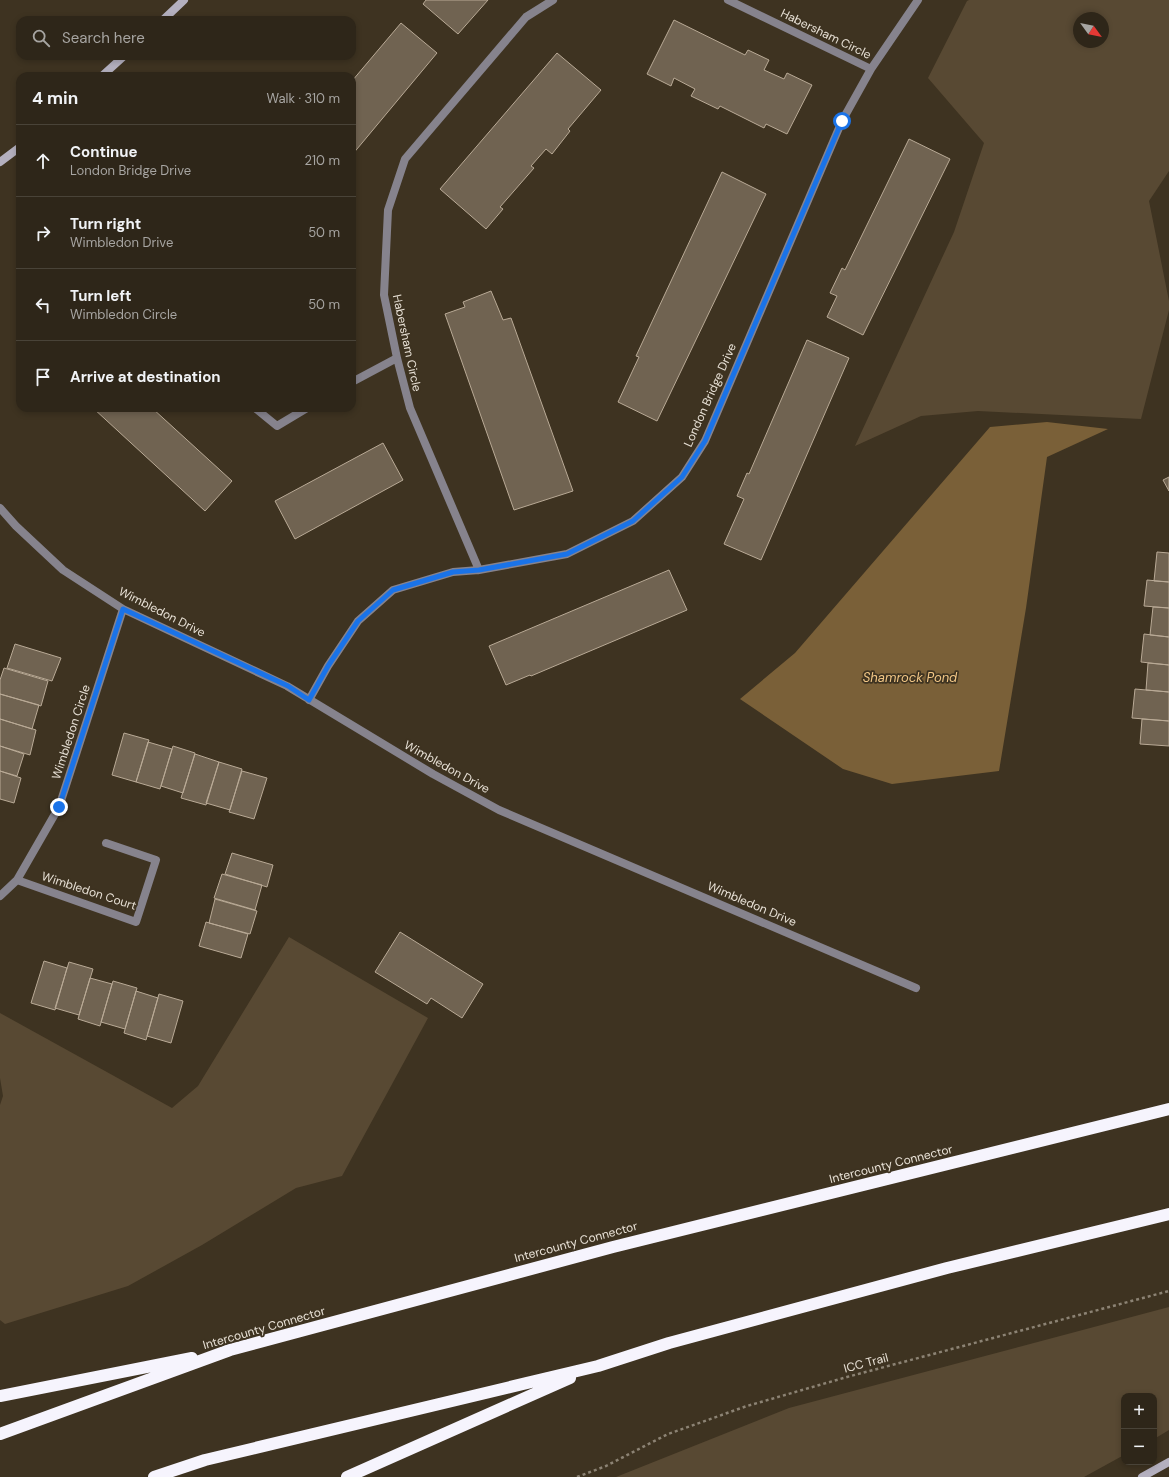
<!DOCTYPE html>
<html lang="en">
<head>
<meta charset="utf-8">
<style>
  :root { --surface:#2e2619; --page:#3a3226; --text:#f1f3f6; --muted:#a7a5a2; --line:#494338 }
  body { margin:0; font-family:"DM Sans",sans-serif; background:var(--page); color:var(--text) }
  .controls { position:absolute; right:12px; bottom:12px; display:grid; overflow:hidden; border-radius:8px; box-shadow:0 2px 6px #0003 }
  .controls button { width:36px; height:36px; display:grid; place-items:center; padding:0; border:0; border-bottom:1px solid var(--line); background:var(--surface); color:var(--text); font:20px sans-serif }
  .compass { position:absolute; left:1073px; top:12px; width:36px; height:36px; border-radius:50%; background:var(--surface); box-shadow:0 2px 6px #0003; rotate:123deg }
  .stop { position:absolute; width:12px; height:12px; margin:-9px; border:3px solid #1a73e8; border-radius:50%; background:#fff }
  .stop.end { background:#1a73e8; border-color:#fff; box-shadow:0 1px 4px #0008 }
  .list { margin:0; padding:0; list-style:none }
  h2 { display:flex; justify-content:space-between; align-items:center; height:52px; margin:0; padding:0 16px; font-size:17px }
  h2 small { font-size:13px; font-weight:400; color:var(--muted) }
  .list li { display:grid; grid-template-columns:26px 1fr auto; gap:12px; align-items:center; box-sizing:border-box; height:72px; padding:0 16px; border-top:1px solid var(--line) }
  .list b { display:block; font-size:15px; white-space:nowrap }
  .list p { margin:0; font-size:13px; white-space:nowrap; color:var(--muted) }
  .list em { font-size:13px; font-style:normal; color:var(--muted) }
  .icon { flex:none; width:22px; height:22px; fill:none; stroke:currentColor; stroke-width:2; stroke-linecap:round; stroke-linejoin:round }
  .map { position:relative; flex:none; width:1169px; height:1477px; overflow:hidden }
  .search { position:absolute; background:var(--surface); box-shadow:0 2px 6px #0003; left:16px; top:16px; width:340px; height:44px; display:flex; align-items:center; gap:10px; box-sizing:border-box; padding:0 14px; border-radius:12px; color:var(--muted); font-size:15px }
  .panel { position:absolute; background:var(--surface); box-shadow:0 2px 6px #0003; left:16px; top:72px; width:340px; height:340px; border-radius:12px }
  .map>svg:first-child { display:block }
</style>
</head>
<body>
<div class="map">
<svg width="1169" height="1477" viewBox="0 0 1169 1477">
  <rect width="100%" height="100%" fill="#3e3321"/>
  <path fill="#584933" fill-rule="evenodd" d="M969 0H1169V171L1149 201 1169 301V310L1141 419 978 411 921 416 855 446 954 232 984 143 928 78 967 1ZM1079 18H1103V42H1079Z
    M289 937 428 1018 342 1176 296 1188 202 1245 128 1286 5 1324 0 1320V1105L3 1096 0 1078V1013L172 1108 198 1086Z
    M1169 1307V1430L1154 1439V1396H1124V1455L1084 1477H616L789 1408Z"/>
  <path fill="#7a6038" d="M1047 422 1108 429 1047 457 1026 608 999 771 892 784 843 769 740 699 795 653 990 427Z"/>
  <path fill="#706351" stroke="#b9aa96" d="M426 0H488L458 34 423 4Z
    M674 20 745 55 748 50 769 60 764 70 784 79 787 73 812 85 787 134 766 124 764 128 720 106 718 109 691 96 695 89 674 78 671 86 647 74Z
    M401 23 437 53 352 155V81Z
    M557 53 601 90 568 129 570 131 552 154 546 149 531 166 534 168 500 207 503 209 486 229 440 189Z
    M909 139 950 159 863 335 827 317 837 296 830 293 842 268 845 270Z
    M722 172 766 194 657 421 618 402 639 357 636 356Z
    M491 291 503 320 511 318 573 491 514 510 445 314 465 307 463 302Z
    M807 340 849 358 761 560 724 544 744 499 737 496 747 473 749 474Z
    M93 408H152L232 481 205 511Z
    M383 443 403 480 295 539 275 501Z
    M1169 477V491L1163 480Z
    M1157 552 1169 553V582L1154 581Z
    M669 570 687 610 531 676 530 675 506 685 489 646Z
    M1147 580 1169 582V608L1144 606Z
    M1153 607 1169 608V637L1150 635Z
    M1144 634 1169 637V665L1141 662Z
    M15 644 61 658 52 681 7 668Z
    M1148 663 1169 665V692L1146 690Z
    M4 668 48 681 41 706 0 694V680Z
    M1135 689 1169 692V721L1132 718Z
    M0 694 39 705 32 729 0 719Z
    M0 719 36 730 30 755 0 746Z
    M1142 719 1169 721V746L1140 744Z
    M124 733 149 740 136 782 112 775Z
    M148 742 172 749 160 789 136 782Z
    M0 746 24 754 17 776 0 771Z
    M173 746 195 753 183 793 161 786Z
    M195 754 219 762 206 805 181 798Z
    M219 762 242 769 230 810 206 803Z
    M0 771 21 778 14 803 0 799Z
    M242 771 267 778 254 819 229 812Z
    M232 853 273 865 267 887 225 874Z
    M222 874 262 885 255 910 214 898Z
    M215 899 257 911 250 934 209 923Z
    M206 922 248 934 241 958 199 946Z
    M400 932 483 984 462 1018 431 998 427 1004 375 972Z
    M44 961 67 968 55 1010 31 1003Z
    M69 962 93 969 79 1015 55 1008Z
    M90 978 112 984 100 1026 78 1019Z
    M113 981 137 988 125 1029 101 1022Z
    M136 991 158 998 146 1040 124 1033Z
    M159 994 183 1001 171 1043 147 1036Z"/>
  <g fill="none" stroke-linecap="round" stroke-linejoin="round">
    <path stroke="#8c8374" stroke-width="2.5" stroke-dasharray="3 3" stroke-linecap="butt" d="M577 1477 606 1466 668 1434 747 1406 847 1377 1169 1291"/>
    <path stroke="#86838d" stroke-width="8" d="M728 0 871 69
      M352 382 397 358
      M255 408 277 426 307 408
      M0 508 16 526 63 570 123 609 287 686 433 774 499 810 916 988
      M479 570 410 408 397 358 384 295 388 210 405 159 526 17 553 0
      M309 700 328 666 358 621 393 590 453 572 479 570 567 554 633 521 682 477 705 441 842 121 871 69 918 0
      M17 880 136 922 156 860 106 843
      M0 896 17 880 59 807 123 609"/>
    <path stroke="#b4b0bf" stroke-width="8" d="M163 20 184 0
      M102 76 124 56
      M0 162 20 147
      M1142 1477 1169 1462"/>
    <path stroke="#f6f4fd" stroke-width="12" d="M0 1396 192 1358
      M0 1434 230 1350 613 1247 1169 1109
      M154 1477 205 1460 598 1366 669 1343 947 1268 1169 1214
      M347 1477 570 1378"/>
  </g>
  <g fill="none" stroke-linecap="round" stroke-linejoin="round">
    <path stroke="#1a73e8" stroke-width="5" d="M59 807 123 609 288 686 309 700 328 666 358 621 393 590 453 572 479 570 567 554 633 521 682 477 705 441 842 121"/>
  </g>
  <g text-anchor="middle" dominant-baseline="central" stroke-width="3.5" stroke-linejoin="round" paint-order="stroke">
    <g font-size="12" fill="#e8e1d6" stroke="#3e3321">
      <text transform="translate(826 34) rotate(26)">Habersham Circle</text>
      <text transform="translate(407 343) rotate(78)">Habersham Circle</text>
      <text transform="translate(710 395) rotate(-66)">London Bridge Drive</text>
      <text transform="translate(162 612) rotate(27)">Wimbledon Drive</text>
      <text transform="translate(71 732) rotate(-72)">Wimbledon Circle</text>
      <text transform="translate(447 767) rotate(29)">Wimbledon Drive</text>
      <text transform="translate(89 891) rotate(18)">Wimbledon Court</text>
      <text transform="translate(752 904) rotate(23)">Wimbledon Drive</text>
      <text transform="translate(891 1164) rotate(-14)">Intercounty Connector</text>
      <text transform="translate(576 1242) rotate(-15)">Intercounty Connector</text>
      <text transform="translate(264 1328) rotate(-16)">Intercounty Connector</text>
      <text transform="translate(866 1363) rotate(-15)">ICC Trail</text>
    </g>
    <g font-size="13" font-style="italic" fill="#f2c786" stroke="#3e3321">
      <text x="910" y="677">Shamrock Pond</text>
    </g>
  </g>
</svg>
<div class="controls">
<button>+</button>
<button>−</button>
</div>
<svg class="compass" viewBox="-18 -18 36 36"><path d="M0-13l5 13h-10z" fill="#e53935"/><path d="M0 13l5-13h-10z" fill="#a7a5a2"/></svg>
<div class="stop" style="left:842px;top:121px"></div>
<div class="stop end" style="left:59px;top:807px"></div>
<div class="search"><svg class="icon" aria-label="search" viewBox="0 0 24 24"><circle cx="10" cy="10" r="6"/><path d="M15 15l6 6"/></svg>Search here</div>
<section class="panel">
<h2>4 min<small>Walk · 310 m</small></h2>
<ul class="list">
<li><svg class="icon" aria-label="ahead" viewBox="0 0 24 24"><path d="M12 20V5M6 11l6-6 6 6"/></svg><div><b>Continue</b><p>London Bridge Drive</p></div><em>210 m</em></li>
<li><svg class="icon" aria-label="right" viewBox="0 0 24 24"><path d="M7 20v-9h11M14 6l5 5-5 5"/></svg><div><b>Turn right</b><p>Wimbledon Drive</p></div><em>50 m</em></li>
<li><svg class="icon" aria-label="left" viewBox="0 0 24 24"><path d="M17 20v-9H6M10 6l-5 5 5 5"/></svg><div><b>Turn left</b><p>Wimbledon Circle</p></div><em>50 m</em></li>
<li><svg class="icon" aria-label="arrive" viewBox="0 0 24 24"><path d="M6 21V4h12l-3 4 3 4H6"/></svg><div><b>Arrive at destination</b></div></li>
</ul>
</section>
</div>
</body>
</html>
